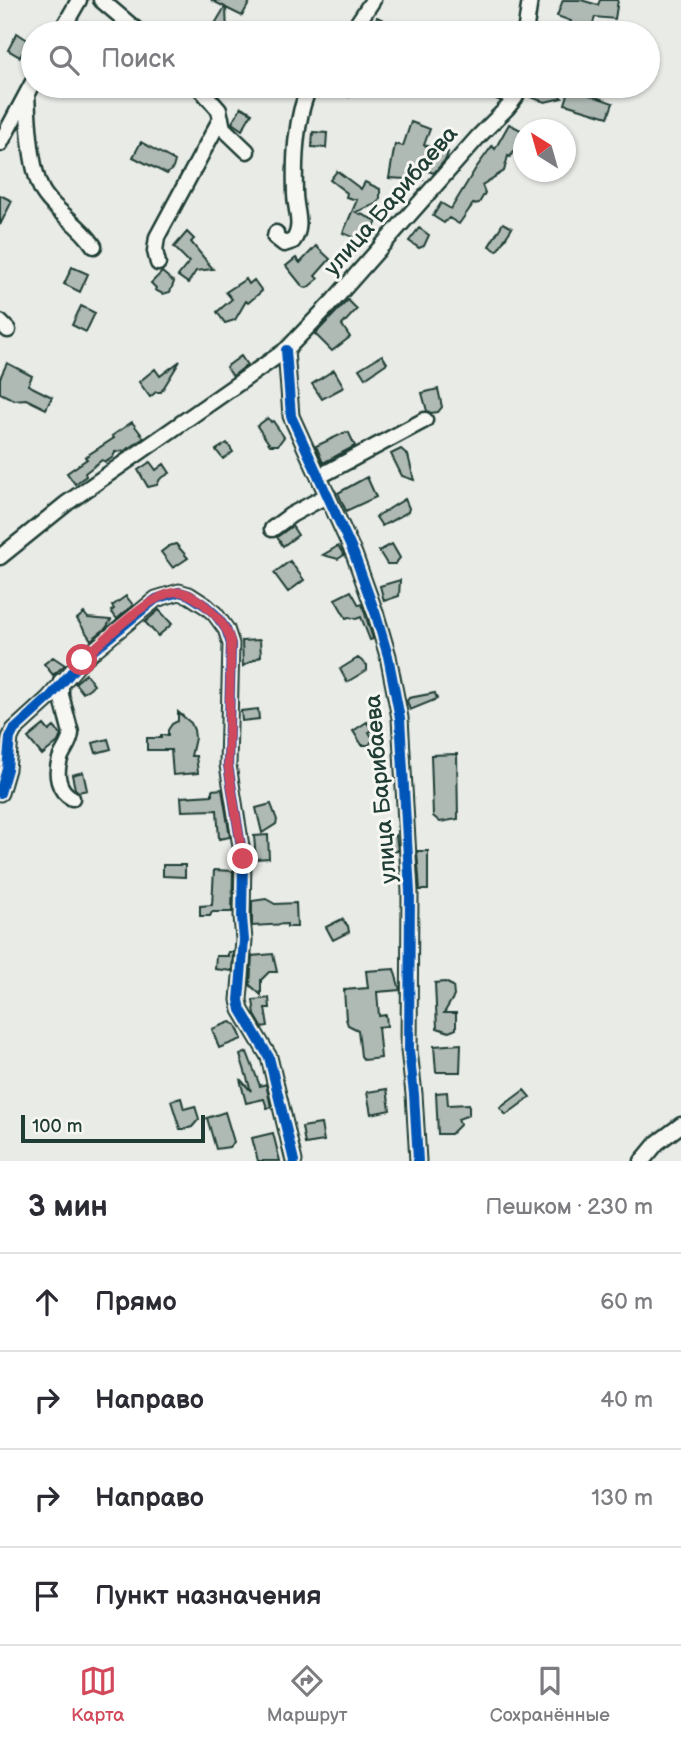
<!DOCTYPE html>
<html lang="ru">
<head>
<meta charset="utf-8">
<style>
  :root { --surface:#fff; --page:#f7f7f7; --text:#2b2b33; --muted:#7c7c81; --line:#e1e1e2; --accent:#d1495b }
  body { margin:0; font-family:"Balsamiq Sans",sans-serif; background:var(--page); color:var(--text) }
  .compass { position:absolute; left:513px; top:119px; width:63px; height:63px; border-radius:50%; background:var(--surface); box-shadow:0 2px 5px #0004; rotate:323deg }
  .scale { position:absolute; left:21px; bottom:18px; width:184px; box-sizing:border-box; padding-left:7px; border:4px solid #1f3d34; border-top:0; font-size:19px; line-height:24px; white-space:nowrap; color:#1f3d34; -webkit-text-stroke:5px #f6f6f2; paint-order:stroke }
  .stop { position:absolute; width:21px; height:21px; margin:-16px; border:5px solid #d1495b; border-radius:50%; background:#fff }
  .stop.end { background:#d1495b; border-color:#fff; box-shadow:0 2px 7px #0008 }
  .list { margin:0; padding:0; list-style:none }
  h2 { display:flex; justify-content:space-between; align-items:center; height:91px; margin:0; padding:0 28px; font-size:30px }
  h2 small { font-size:23px; font-weight:400; color:var(--muted) }
  .list li { display:grid; grid-template-columns:46px 1fr auto; gap:21px; align-items:center; box-sizing:border-box; height:98px; padding:0 28px; border-top:2px solid var(--line) }
  .list b { display:block; font-size:26px; white-space:nowrap }
  .list em { font-size:23px; font-style:normal; color:var(--muted) }
  .icon { flex:none; width:38px; height:38px; fill:none; stroke:currentColor; stroke-width:2; stroke-linecap:round; stroke-linejoin:round }
  .map { position:relative; flex:none; width:681px; height:1161px; overflow:hidden }
  .search { position:absolute; background:var(--surface); box-shadow:0 2px 5px #0004; left:21px; right:21px; top:21px; height:77px; display:flex; align-items:center; gap:18px; box-sizing:border-box; padding:0 24px; border-radius:38px; color:var(--muted); font-size:26px }
  .sheet { height:483px; background:var(--surface) }
  nav { display:flex; justify-content:space-around; align-items:center; box-sizing:border-box; height:98px; border-top:2px solid var(--line); background:var(--surface); font-size:19px; color:var(--muted) }
  nav a { display:grid; justify-items:center; gap:4px }
  nav .on { color:var(--accent) }
  .map>svg:first-child { display:block }
</style>
</head>
<body>
<div class="map">
<svg width="681" height="1161" viewBox="0 0 681 1161">
  <rect width="100%" height="100%" fill="#e9ebe7"/>
  <filter id="ink" filterUnits="userSpaceOnUse"><feTurbulence type="fractalNoise" baseFrequency=".0143" numOctaves="2"/><feDisplacementMap in="SourceGraphic" scale="14" xChannelSelector="R" yChannelSelector="G"/><feConvolveMatrix kernelMatrix="1 2 1 2 8 2 1 2 1" color-interpolation-filters="sRGB"/></filter>
  <g filter="url(#ink)">
    <path fill="#b0bab5" stroke="#1f3d34" stroke-width="2" d="M211 0H251L242 16 226 8 227 33 213 27 225 7Z
      M563 0H581L598 5 600 0H618L615 19 595 17 590 33H567L571 21 557 16Z
      M377 17 393 25 388 33 371 31Z
      M17 33 29 41 20 57 8 50Z
      M326 86H354L349 97Z
      M534 86 554 92 562 98 545 102 530 97Z
      M570 88 613 103 608 117 565 104Z
      M241 107 252 113 242 130 232 123Z
      M411 122 430 129 424 145 448 152 446 159 434 173 422 169 423 180 389 178 395 144 403 146Z
      M509 124 523 131V138L510 157 508 156 504 171 482 185 485 193 479 203 473 204 459 224 449 218 444 223 433 216 441 203 451 209 476 168 492 146 495 149Z
      M313 132 327 133 326 148 312 147Z
      M141 142 175 161 173 168 167 174 133 157Z
      M337 171 361 189 365 182 380 189V198L376 204 356 212 377 221 367 243 343 233 357 200 346 197 347 193 330 180Z
      M0 195 12 201 0 225Z
      M503 223 512 228 497 251 489 246Z
      M419 228 429 235 424 246 419 248 409 241Z
      M187 232 194 239 191 242 213 269 196 271 188 283 178 276 189 262 174 247Z
      M316 246 330 259 315 276 318 279 307 288 303 287 286 266 296 258 300 263Z
      M72 267 88 274 80 292 64 284Z
      M162 272 174 282 170 292 163 294 155 290 156 288 151 283Z
      M246 279 249 284 254 280 262 291 248 303 246 301 235 320 225 323 217 312 232 299 226 292Z
      M348 300 357 309 342 325 350 337 332 351 315 334Z
      M81 306 95 313 86 332 72 325Z
      M382 355 387 363 365 378 359 369Z
      M241 356 247 365 233 376 226 367Z
      M180 361 161 392H156L150 397 139 382 155 369 160 376Z
      M7 363 32 376 28 385 52 397 46 409 26 399 14 400 0 393V378Z
      M334 370 344 387 322 399 312 384Z
      M438 389 442 407 438 412 431 413 427 411 422 393Z
      M268 418 271 422 273 421 284 437 278 445H270L257 426Z
      M132 422 144 438 124 451 115 452 113 457 106 462 102 460 85 473 86 476 75 484 67 473 87 459 85 457 114 438 112 436Z
      M346 432 349 433 355 446 323 463 316 446Z
      M227 443 233 452 223 459 216 450Z
      M401 449 408 455 414 480 402 476 391 454Z
      M150 462 156 470 164 464 170 473 160 479 157 485 148 487 138 470Z
      M367 477 376 497 346 511 338 493Z
      M405 499 409 508 408 512 382 526 376 517Z
      M292 526 298 535 283 546 277 537Z
      M176 544 188 558 173 568 161 552 169 546Z
      M392 544 400 558 395 564H387L379 551Z
      M338 546 344 555 338 559 323 555Z
      M290 561 304 580 288 592 274 573Z
      M400 580 399 596 384 601 380 586Z
      M351 591 359 605 362 604 373 639 370 640 361 617 356 619 349 617 346 618 335 599Z
      M126 596 133 605 117 619 111 611 114 609 112 606Z
      M159 610 172 624 158 636 145 622Z
      M84 613 88 618 111 620 106 628 91 640 77 619Z
      M260 640 261 656 243 666 242 641Z
      M53 657 65 665 53 675 44 664Z
      M358 658 367 665V670L347 682 340 669Z
      M86 674 94 685 83 693 75 683Z
      M435 693 437 699 410 710 407 701 409 698Z
      M258 709 259 719 242 721 241 711Z
      M178 712 191 723 194 730 195 738 191 756H196L198 773 173 775 171 750H147V738H161V735H168V730L172 724 178 721Z
      M367 722 372 731 369 732 373 739 369 745H362L353 731Z
      M44 725 49 731 54 727 61 735 58 742 42 755 28 738Z
      M108 739 111 749 96 753 93 743Z
      M457 754 458 819 440 822 433 816 431 755Z
      M83 772 87 790 79 792 75 789 72 775Z
      M222 789 230 837 219 839 217 810 182 811 181 797 212 795V790Z
      M271 804 277 820 276 824 262 833 256 808Z
      M268 835 269 858 256 859 254 836Z
      M396 835 398 851 387 853 382 840Z
      M417 851H428V890H420Z
      M163 865H185V877L163 876Z
      M214 870 233 871 232 912H212L210 916H200V906L212 905Z
      M266 899 275 904 296 903 297 927H287V924L252 926V901Z
      M342 919 348 926 349 932 333 940 326 927Z
      M228 952H233L232 971 215 969 216 956H228Z
      M273 954 277 972H269L261 980V995L250 985 252 956Z
      M394 969 400 990 377 992 379 1016 386 1015 387 1026 378 1027 381 1058 364 1060 361 1056 358 1030 348 1025 346 1019 344 990 368 988 366 971Z
      M445 982 453 986 454 996 444 1013H456V1029L449 1032 437 1028 435 983Z
      M269 998 270 1008H265L268 1026 262 1027 255 1015 253 1000Z
      M230 1022 236 1025 242 1039 219 1048 212 1029Z
      M461 1044 460 1072H436L434 1046Z
      M247 1052 260 1086 266 1084 271 1107 267 1108 264 1099 246 1103 240 1079 251 1091 240 1055Z
      M387 1089 390 1110 371 1114 367 1092Z
      M524 1090 530 1097 506 1115 500 1108Z
      M447 1092 448 1105 469 1104V1115L458 1119 460 1125 451 1134H438L436 1093Z
      M181 1098 184 1109 195 1106 199 1119 192 1127 185 1129H180L171 1101Z
      M225 1112 234 1142 229 1147 216 1149 207 1118Z
      M321 1124 324 1141 305 1144 302 1127Z
      M273 1133 280 1161H258L252 1138Z"/>
    <g fill="none" stroke-linecap="round" stroke-linejoin="round">
      <defs>
        <path id="minor" d="M101 0 140 33
          M60 33 79 0
          M351 33 373 0
          M525 33 530 0
          M198 86 219 110 223 128 247 151
          M488 86 515 98
          M27 93C28 118 30 175 45 195 59 215 79 223 94 246
          M0 144 33 82
          M276 233 275 237 284 244 293 241C304 226 295 210 295 193 294 159 295 117 310 86
          M158 263 155 251 157 237 221 118
          M0 322 8 330
          M286 350 291 416 354 554 376 615 388 656 400 718 410 892 409 1050 414 1094 418 1161
          M320 476 425 420
          M272 529 291 515 328 495
          M0 557 67 503 286 350 334 300 478 137 507 108 515 98 520 86
          M61 681V695L71 733C70 744 63 750 60 759 55 774 58 791 72 798
          M0 793 7 769 10 738 14 730 49 698 82 660 156 599 179 592 189 595 206 606 215 614 226 629 231 644 228 765 243 859 242 917 244 940 239 1000 241 1010 269 1057 294 1161
          M642 1161 657 1143 681 1125"/>
      </defs>
      <use href="#minor" stroke="#1f3d34" stroke-width="19"/>
      <use href="#minor" stroke="#f6f6f2" stroke-width="14"/>
      <defs>
        <path id="cycleway" d="M286 350 291 416 354 554 376 615 388 656 400 718 410 892 409 1050 414 1094 418 1161
          M0 793 7 769 10 738 14 730 49 698 82 660 156 599 179 592 189 595 206 606 215 614 226 629 231 644 228 765 243 859 242 917 244 940 239 1000 241 1010 269 1057 294 1161"/>
      </defs>
      <use href="#cycleway" stroke="#f6f6f2" stroke-width="15"/>
      <use href="#cycleway" stroke="#0057b8" stroke-width="10"/>
    </g>
  </g>
  <g fill="none" stroke-linecap="round" stroke-linejoin="round" filter="url(#ink)">
    <path stroke="#d1495b" stroke-width="9" d="M82 660C101 643 154 589 180 592 189 593 202 602 208 608 219 618 229 630 231 644L228 765 243 859"/>
  </g>
  <g text-anchor="middle" dominant-baseline="central" stroke-width="6" stroke-linejoin="round" paint-order="stroke">
    <g font-size="23" fill="#1f3d34" stroke="#f6f6f2">
      <text transform="translate(391 201) rotate(-49)">улица Барибаева</text>
      <text transform="translate(381 789) rotate(-95)">улица Барибаева</text>
    </g>
  </g>
</svg>
<svg class="compass" viewBox="-18 -18 36 36"><path d="M0-13l5 13h-10z" fill="#e53935"/><path d="M0 13l5-13h-10z" fill="#7c7c81"/></svg>
<div class="scale">100 m</div>
<div class="stop" style="left:82px;top:660px"></div>
<div class="stop end" style="left:243px;top:859px"></div>
<div class="search"><svg class="icon" aria-label="search" viewBox="0 0 24 24"><circle cx="10" cy="10" r="6"/><path d="M15 15l6 6"/></svg>Поиск</div>
</div>
<section class="sheet">
<h2>3 мин<small>Пешком · 230 m</small></h2>
<ul class="list">
<li><svg class="icon" aria-label="ahead" viewBox="0 0 24 24"><path d="M12 20V5M6 11l6-6 6 6"/></svg><div><b>Прямо</b></div><em>60 m</em></li>
<li><svg class="icon" aria-label="right" viewBox="0 0 24 24"><path d="M7 20v-9h11M14 6l5 5-5 5"/></svg><div><b>Направо</b></div><em>40 m</em></li>
<li><svg class="icon" aria-label="right" viewBox="0 0 24 24"><path d="M7 20v-9h11M14 6l5 5-5 5"/></svg><div><b>Направо</b></div><em>130 m</em></li>
<li><svg class="icon" aria-label="arrive" viewBox="0 0 24 24"><path d="M6 21V4h12l-3 4 3 4H6"/></svg><div><b>Пункт назначения</b></div></li>
</ul>
</section>
<nav>
<a class="on"><svg class="icon" aria-label="map" viewBox="0 0 24 24"><path d="M3 6l6-2 6 2 6-2v14l-6 2-6-2-6 2zM9 4v14M15 6v14"/></svg>Карта</a>
<a><svg class="icon" aria-label="directions" viewBox="0 0 24 24"><path d="M12 3l9 9-9 9-9-9zM9 14v-3h6M13 9l2 2-2 2"/></svg>Маршрут</a>
<a><svg class="icon" aria-label="saved" viewBox="0 0 24 24"><path d="M7 4h10v16l-5-4-5 4z"/></svg>Сохранённые</a>
</nav>
</body>
</html>
